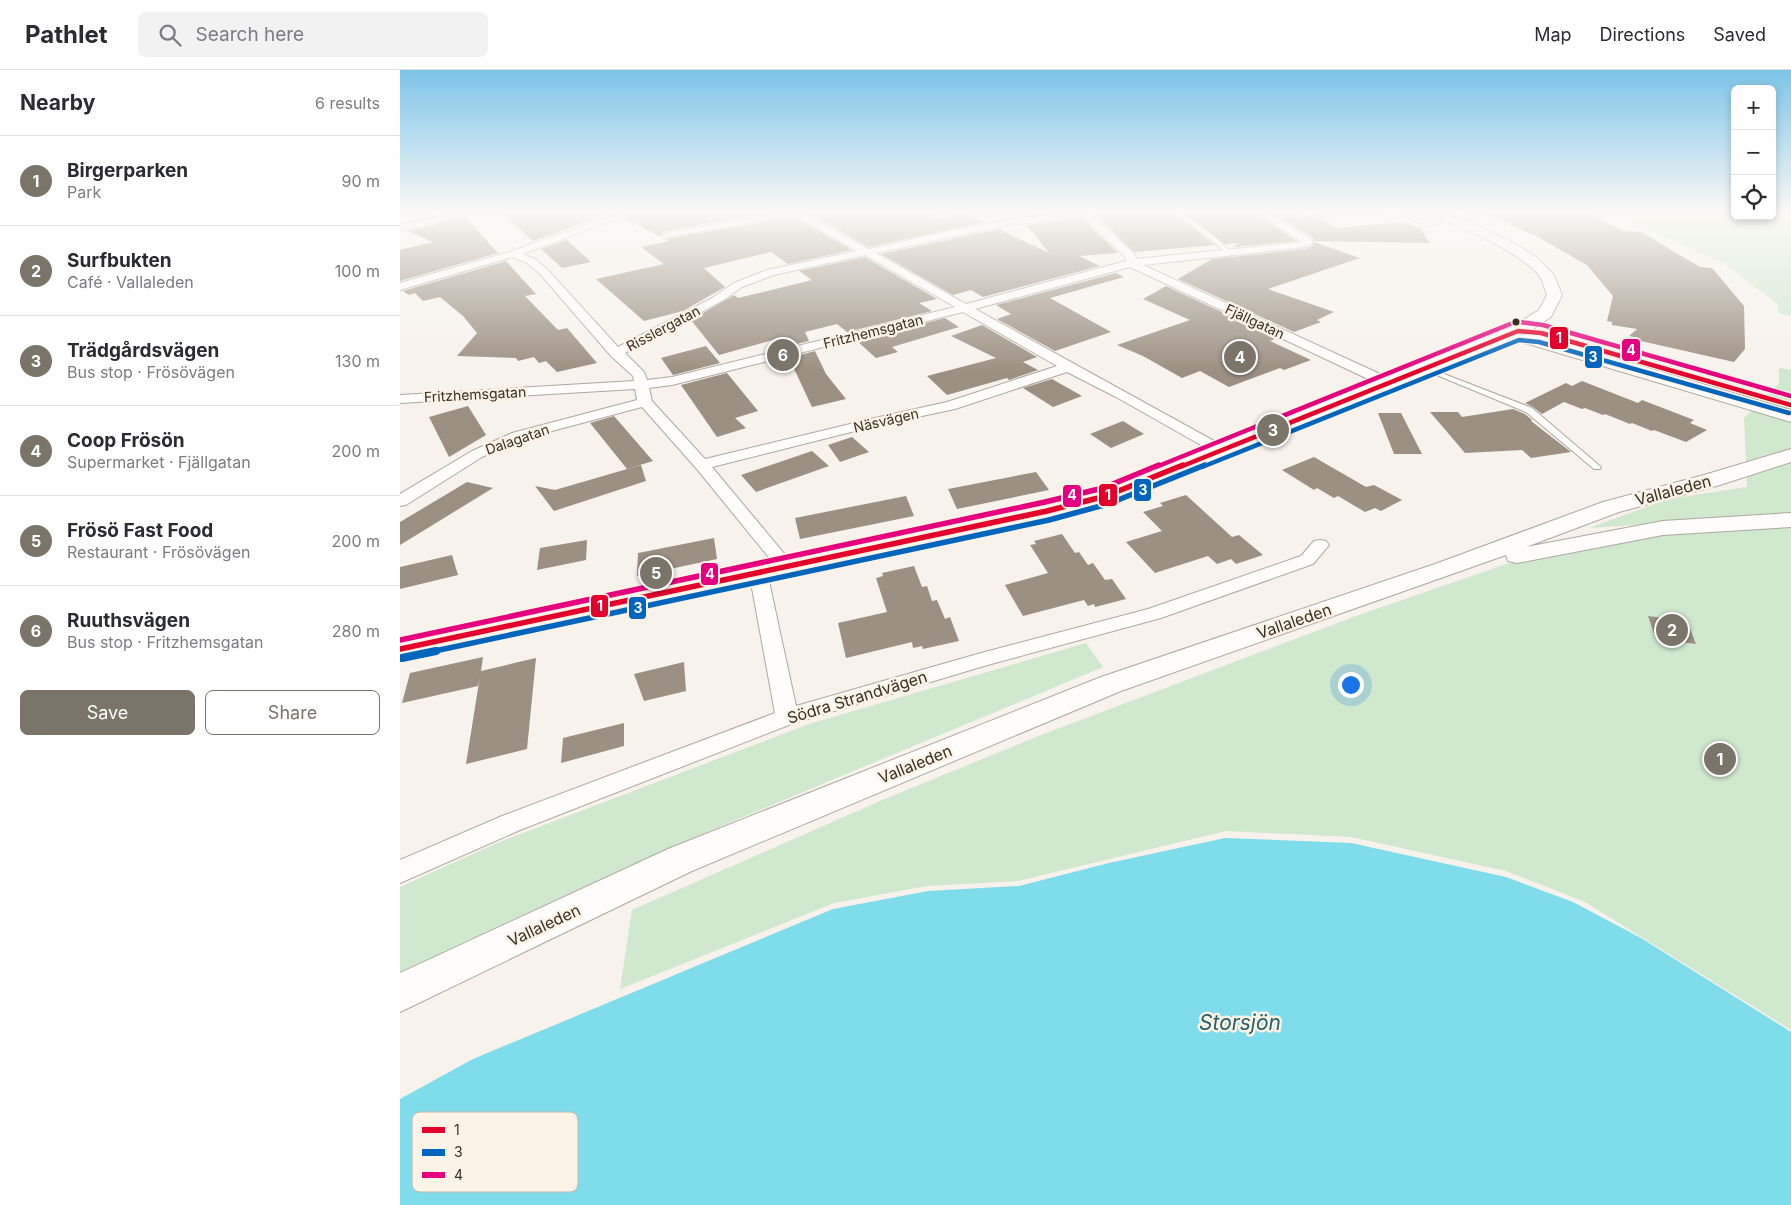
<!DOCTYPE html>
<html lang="en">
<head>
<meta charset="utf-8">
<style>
  :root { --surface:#fff; --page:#f2f2f3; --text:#2b2b33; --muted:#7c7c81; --line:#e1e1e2; --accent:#7b7469 }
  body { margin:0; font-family:Inter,sans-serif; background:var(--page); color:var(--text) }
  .controls { position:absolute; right:15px; top:15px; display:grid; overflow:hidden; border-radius:8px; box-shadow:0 2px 8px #0003 }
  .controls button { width:45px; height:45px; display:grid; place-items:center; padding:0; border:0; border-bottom:1px solid var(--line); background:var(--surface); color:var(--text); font:25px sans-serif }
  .you { position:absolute; left:950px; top:614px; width:18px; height:18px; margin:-12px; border:4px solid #fff; border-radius:50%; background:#1a73e8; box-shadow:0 0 0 8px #1a73e833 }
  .badge { display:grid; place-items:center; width:32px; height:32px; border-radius:50%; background:var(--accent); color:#fff; font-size:16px; font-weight:700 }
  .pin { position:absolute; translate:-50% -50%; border:2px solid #fff; box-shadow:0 1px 5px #0006 }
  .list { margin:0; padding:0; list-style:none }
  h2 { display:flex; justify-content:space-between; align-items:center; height:65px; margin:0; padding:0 20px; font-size:21px }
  h2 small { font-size:16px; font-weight:400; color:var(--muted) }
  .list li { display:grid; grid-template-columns:32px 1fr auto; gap:15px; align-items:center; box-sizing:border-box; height:90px; padding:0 20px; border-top:1px solid var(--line) }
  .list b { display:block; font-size:19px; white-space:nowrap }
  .list p { margin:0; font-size:16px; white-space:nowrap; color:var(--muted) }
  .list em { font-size:16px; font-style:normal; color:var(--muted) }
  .actions { display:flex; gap:10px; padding:15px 20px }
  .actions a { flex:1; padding:11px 0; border:1px solid var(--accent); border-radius:8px; text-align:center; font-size:18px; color:var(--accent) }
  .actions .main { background:var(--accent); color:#fff }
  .icon { flex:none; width:28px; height:28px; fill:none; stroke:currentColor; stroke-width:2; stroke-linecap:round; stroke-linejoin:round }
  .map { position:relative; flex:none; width:1391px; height:1135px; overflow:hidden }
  header { display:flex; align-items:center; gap:30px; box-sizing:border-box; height:70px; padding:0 25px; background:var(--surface); border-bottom:1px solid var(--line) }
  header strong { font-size:24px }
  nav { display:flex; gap:28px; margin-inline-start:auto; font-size:18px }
  .search { width:350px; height:45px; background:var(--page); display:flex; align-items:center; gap:12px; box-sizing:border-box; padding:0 18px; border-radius:8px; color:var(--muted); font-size:19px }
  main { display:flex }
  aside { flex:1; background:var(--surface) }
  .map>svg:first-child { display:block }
</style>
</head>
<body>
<header>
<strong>Pathlet</strong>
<div class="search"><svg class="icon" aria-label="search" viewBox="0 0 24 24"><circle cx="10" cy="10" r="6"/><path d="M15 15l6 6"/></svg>Search here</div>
<nav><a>Map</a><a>Directions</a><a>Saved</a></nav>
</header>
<main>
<aside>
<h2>Nearby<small>6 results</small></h2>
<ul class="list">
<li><span class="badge">1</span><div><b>Birgerparken</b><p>Park</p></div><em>90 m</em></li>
<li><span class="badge">2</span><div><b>Surfbukten</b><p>Café · Vallaleden</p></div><em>100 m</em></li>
<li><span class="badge">3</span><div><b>Trädgårdsvägen</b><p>Bus stop · Frösövägen</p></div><em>130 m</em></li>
<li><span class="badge">4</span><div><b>Coop Frösön</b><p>Supermarket · Fjällgatan</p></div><em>200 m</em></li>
<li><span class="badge">5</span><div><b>Frösö Fast Food</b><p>Restaurant · Frösövägen</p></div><em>200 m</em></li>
<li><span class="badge">6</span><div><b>Ruuthsvägen</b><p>Bus stop · Fritzhemsgatan</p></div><em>280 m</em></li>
</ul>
<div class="actions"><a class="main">Save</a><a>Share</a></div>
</aside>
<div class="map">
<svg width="1391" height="1135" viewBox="0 0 1391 1135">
  <rect width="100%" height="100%" fill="#f7f2ec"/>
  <path fill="#cfe8ce" d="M1210 143H1335V146H1372V144L1391 151V246L1378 243V234L1323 193Z
    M1379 298 1391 300V445L1189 458 1268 429 1347 417 1344 348 1379 314Z
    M1366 457 1391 458V960L1185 832 1106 801 951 767 826 761 618 811 527 816 434 833 220 919 232 840 487 728 641 665 956 546 1112 492 1248 467Z
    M686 573 703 597 276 775 0 902V817L97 773 409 654Z"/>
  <path fill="#7edceb" d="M825 768 951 773 1106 807 1173 832 1241 868 1391 962V1135H0V1029L73 989 433 839 528 821 619 816 709 793Z"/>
  <path fill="#9c9082" d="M102 143H200L201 146 133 171Z
    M235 143H365L266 161 261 163V167L225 148Z
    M409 143H530L531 149 564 143 584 152 468 177Z
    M694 143H774L815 175 734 182Z
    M784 143H856L896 171 832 177 840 173 825 174Z
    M873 143H894V147L916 145 937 158 1001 152 1020 158 1030 173 914 171 913 168Z
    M1127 143H1189L1223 161 1241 162 1300 197 1312 198 1344 236 1345 279 1334 292 1232 269 1234 267 1229 266 1237 259 1212 255V252L1207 251 1213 226 1187 195 1136 166 1088 145Z
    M65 147 98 183 0 211V180L33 172 8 161Z
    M394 147 452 180 388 194 371 182 304 198 325 217 283 241 244 251 196 209 264 194 241 177 269 171 266 169Z
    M682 148 718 183 679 186 700 196 583 227 571 220 553 225 481 184 599 159 649 183 627 155Z
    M167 170 191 192 162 198 141 179Z
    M914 172 960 188 868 219 934 242 917 250 921 252 894 262 778 209 812 189 906 179 913 176Z
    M465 187 537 229 519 233 532 241 447 262 437 254 405 262 409 271 384 277 380 268 319 285 291 250 334 225 338 228 412 210 399 201Z
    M106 191 136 224 125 226 158 260 167 258 197 293 157 302 146 291 139 293 134 287 118 291 116 288 57 286 77 263 63 246 40 227 23 231 15 223 9 225 3 221Z
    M716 203 724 207 650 228 711 262 655 281 597 249 611 244 596 235Z
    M766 216 877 268 870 271 911 290 884 300 880 298 829 317 800 301 782 308 743 286 717 275 790 250 743 229Z
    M545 248 559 257 492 277 498 282 476 288 457 271Z
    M582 255 637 287 623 292 638 300 609 310 607 308 547 325 527 306 596 288 551 266Z
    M306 276 320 293 273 305 261 288Z
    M415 281 426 304 446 329 412 337 389 288Z
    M327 303 358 341 335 348 346 358 317 367 281 315Z
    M652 309 682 326 653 337 623 318Z
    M1182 311 1238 333 1242 330 1294 350 1290 353 1307 360 1286 372 1254 360 1252 361 1232 353 1230 354 1205 344 1203 345 1185 338 1182 339 1164 332 1142 344 1133 337 1125 333 1166 313 1172 316Z
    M68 336 86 365 49 387 29 347Z
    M1113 339 1125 344 1132 350 1131 351 1171 382 1131 388 1122 380 1065 383 1030 342H1058L1062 347Z
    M978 343H1001L1022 384H994Z
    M214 346 253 391 227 399 190 353Z
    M723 351 744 364 711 378 690 364Z
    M452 367 469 382 440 392 428 375Z
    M412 381 429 396 356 422 341 405Z
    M914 387 966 417 974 415 1002 430 981 441 975 438 965 442 938 426 934 428 917 418 914 420 882 400Z
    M241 395 246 411 154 441 135 416 155 420Z
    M636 402 649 420 557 439 548 419Z
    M67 412 93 418 0 475V452Z
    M786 425 832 467 839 465 863 485 836 494 831 489 817 494 808 486 755 503 726 472 762 461 743 442 763 436 760 433Z
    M506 426 514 446 400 469 395 448Z
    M662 464 675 483 679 482 688 495 693 493 705 510 712 509 726 529 695 537 694 534 688 536 684 530 623 546 605 515 648 503 630 475 636 474 634 471Z
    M314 468 317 489 237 506 238 483Z
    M187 470 186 490 137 500 140 478Z
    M52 485 58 505 0 519V497Z
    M514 496 522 517 527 516 532 531 537 530 545 549 550 547 559 571 523 579 522 576 513 578 512 572 446 588 438 553 487 542 476 508 483 506 482 503Z
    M1248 546 1287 551 1296 574 1256 569Z
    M83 587 81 601 136 588 127 679 66 694 80 606 78 616 2 633 10 603Z
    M284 592 286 621 244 631 234 604Z
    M224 653V676L161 693 163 668Z"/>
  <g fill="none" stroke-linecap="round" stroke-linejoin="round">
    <defs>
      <path id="lane" d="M776 143H781L815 167 830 181V183H826L811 169Z
        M987 143H993L1018 154 1057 150 1059 151 1017 157Z
        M1022 297H1026L1132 338 1201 397 1200 399H1194L1126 342 1022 299Z"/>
      <path id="street" d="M50 143H67L65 145 0 161V155Z
        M219 143H233L123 184 135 189 148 200 218 277 312 228 334 213 367 200 457 181 394 145 263 168V164L266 163 376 143H405L468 179C541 163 615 143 691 143L735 185 736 189 901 172 858 143H869L912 170V174L906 177 743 195 993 310 995 313 988 317 983 316 730 197 575 239 825 377 828 380 825 383H815L716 327 667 302 555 339 475 356 312 397 392 493 395 497 392 501 386 503 380 501 296 398 242 337 122 369 82 387 6 435 0 436V424L72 381 112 363 237 330 235 319 0 333V325L234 311 233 306 211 286 140 204 127 193 112 187 0 220V213L109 182ZM683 146 726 188V191L566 234 476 183 609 155ZM465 185 555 237 272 307 247 310 244 302 225 283 320 232 342 217 374 205ZM563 242 657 296 547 332 475 348 305 389 252 331 249 318 272 315Z
        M920 470 926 471 929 475 913 494 761 548 584 596 394 653 120 760 0 813V790L102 746 375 643 349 502 352 498 358 496 364 498 367 502 396 636 581 583 748 539 901 486 914 471Z"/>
      <path id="secondary" d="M1034 143H1051L1114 173 1137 188 1154 205 1162 225 1151 247 1130 261 1137 265 1391 340V352L1125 273 1117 268 714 431 647 448 0 588V570L646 434 698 421 1112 257 1139 240 1147 225C1145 221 1144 215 1142 210 1129 185 1062 158 1035 146Z
        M1391 379V392L1320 415 1219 442 1126 477 1263 451 1391 443V457L1263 465 1117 493 1108 491 1106 485 721 621 292 801 0 942V903L268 779 701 607 1035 494 1203 432 1304 405Z"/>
    </defs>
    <use href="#lane" stroke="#aea8a0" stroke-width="2"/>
    <use href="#street" stroke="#aea8a0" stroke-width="2"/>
    <use href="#secondary" stroke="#aea8a0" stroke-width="2"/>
    <use href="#lane" fill="#fefdfc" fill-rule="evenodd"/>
    <use href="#street" fill="#fefdfc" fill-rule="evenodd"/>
    <use href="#secondary" fill="#fefdfc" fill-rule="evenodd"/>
    <defs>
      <path id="bus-1-far1" d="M780 397 1118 261 1141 263 1391 335"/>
      <path id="bus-1" d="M0 579 647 441 706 426 783 395"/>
      <path id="bus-2-far2" d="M802 397 1119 270 1139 272 1389 343"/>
      <path id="bus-2-far1" d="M30 582 649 450 708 434 805 395"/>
      <path id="bus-2" d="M2 588 36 581"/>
      <path id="bus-3-far2" d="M1112 254 1116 252 1131 254"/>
      <path id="bus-3-far1" d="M1120 252 1143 255 1391 326
        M756 397 1115 252"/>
      <path id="bus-3" d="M0 570 645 432 703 418 759 395"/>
    </defs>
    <use href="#bus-1-far1" stroke="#fcf3e7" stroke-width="7"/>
    <use href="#bus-1" stroke="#fcf3e7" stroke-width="9"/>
    <use href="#bus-2-far2" stroke="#fcf3e7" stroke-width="7"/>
    <use href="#bus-2-far1" stroke="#fcf3e7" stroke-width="9"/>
    <use href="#bus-2" stroke="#fcf3e7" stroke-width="11"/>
    <use href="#bus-3-far2" stroke="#fcf3e7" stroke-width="5"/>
    <use href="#bus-3-far1" stroke="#fcf3e7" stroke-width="7"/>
    <use href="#bus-3" stroke="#fcf3e7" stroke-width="9"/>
    <use href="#bus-1-far1" stroke="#e4002b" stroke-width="4.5"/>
    <use href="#bus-1" stroke="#e4002b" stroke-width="5.5"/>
    <use href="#bus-2-far2" stroke="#0065bd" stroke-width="4.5"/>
    <use href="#bus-2-far1" stroke="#0065bd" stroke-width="5.5"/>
    <use href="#bus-2" stroke="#0065bd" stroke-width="8"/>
    <use href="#bus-3-far2" stroke="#e5007d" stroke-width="3"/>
    <use href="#bus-3-far1" stroke="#e5007d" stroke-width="4.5"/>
    <use href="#bus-3" stroke="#e5007d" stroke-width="5.5"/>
  </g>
  <linearGradient id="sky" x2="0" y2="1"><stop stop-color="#7dc4e9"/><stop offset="0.47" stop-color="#fbf9f6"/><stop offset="1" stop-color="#fbf9f6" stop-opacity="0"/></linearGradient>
  <rect width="1391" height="302" fill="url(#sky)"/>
  <circle fill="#383023" stroke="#fcf3e7" stroke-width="2" cx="1116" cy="252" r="4.5"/>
  <g text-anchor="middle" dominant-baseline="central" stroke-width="5" stroke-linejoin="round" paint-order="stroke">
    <g font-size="14" fill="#383023" stroke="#fcf3e7">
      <text transform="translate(855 251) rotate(25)">Fjällgatan</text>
      <text transform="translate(263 258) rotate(-28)">Risslergatan</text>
      <text transform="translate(473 261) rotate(-14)">Fritzhemsgatan</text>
      <text transform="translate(75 324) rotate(-3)">Fritzhemsgatan</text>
      <text transform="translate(486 350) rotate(-13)">Näsvägen</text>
      <text transform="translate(117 369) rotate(-19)">Dalagatan</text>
    </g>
    <g font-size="16" fill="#383023" stroke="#fcf3e7">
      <text transform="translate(1273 420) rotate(-15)">Vallaleden</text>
      <text transform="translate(894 551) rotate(-19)">Vallaleden</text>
      <text transform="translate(457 627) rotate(-17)">Södra Strandvägen</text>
      <text transform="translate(515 694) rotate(-22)">Vallaleden</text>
      <text transform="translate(144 855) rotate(-25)">Vallaleden</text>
    </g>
    <g font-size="21" font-style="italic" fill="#29606a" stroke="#fcf3e7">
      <text x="840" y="952">Storsjön</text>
    </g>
  </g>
  <rect x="12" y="1042" width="166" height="80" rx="8" fill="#fcf3e7" stroke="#c1b8ac" stroke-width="1"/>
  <rect x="22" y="1057" width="23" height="6" fill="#e4002b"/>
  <rect x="22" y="1079" width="23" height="7" fill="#0065bd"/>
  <rect x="22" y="1102" width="23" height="6" fill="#e5007d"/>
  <g font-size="14" fill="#383023">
    <text x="54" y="1065">1</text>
    <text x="54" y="1087">3</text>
    <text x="54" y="1110">4</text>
  </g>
  <g stroke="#fcf3e7" stroke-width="2">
    <rect x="1149" y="256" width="20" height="24" rx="5" fill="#e4002b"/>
    <rect x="1221" y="268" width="20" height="24" rx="5" fill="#e5007d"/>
    <rect x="1184" y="275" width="19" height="24" rx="5" fill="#0065bd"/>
    <rect x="733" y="408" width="19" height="24" rx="5" fill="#0065bd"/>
    <rect x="698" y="413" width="20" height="24" rx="5" fill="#e4002b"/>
    <rect x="662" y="414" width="20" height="24" rx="5" fill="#e5007d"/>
    <rect x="300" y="492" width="19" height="24" rx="5" fill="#e5007d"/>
    <rect x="190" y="524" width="19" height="24" rx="5" fill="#e4002b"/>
    <rect x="228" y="526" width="19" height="24" rx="5" fill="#0065bd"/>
  </g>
  <g font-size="14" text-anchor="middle" font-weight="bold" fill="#fff">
    <text x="1159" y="273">1</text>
    <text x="1231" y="285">4</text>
    <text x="1193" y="292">3</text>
    <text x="743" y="425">3</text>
    <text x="708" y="430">1</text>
    <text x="672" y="430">4</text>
    <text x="310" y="509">4</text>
    <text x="200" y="541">1</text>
    <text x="238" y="543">3</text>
  </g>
</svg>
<div class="controls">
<button>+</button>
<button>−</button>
<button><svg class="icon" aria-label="locate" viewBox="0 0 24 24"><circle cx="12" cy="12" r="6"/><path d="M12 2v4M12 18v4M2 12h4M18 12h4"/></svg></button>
</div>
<div class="you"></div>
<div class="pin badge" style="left:1320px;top:689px">1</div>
<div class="pin badge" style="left:1272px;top:560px">2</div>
<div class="pin badge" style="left:873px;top:360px">3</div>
<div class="pin badge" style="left:840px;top:287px">4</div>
<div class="pin badge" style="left:256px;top:503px">5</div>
<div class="pin badge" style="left:383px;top:285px">6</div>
</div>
</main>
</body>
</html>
